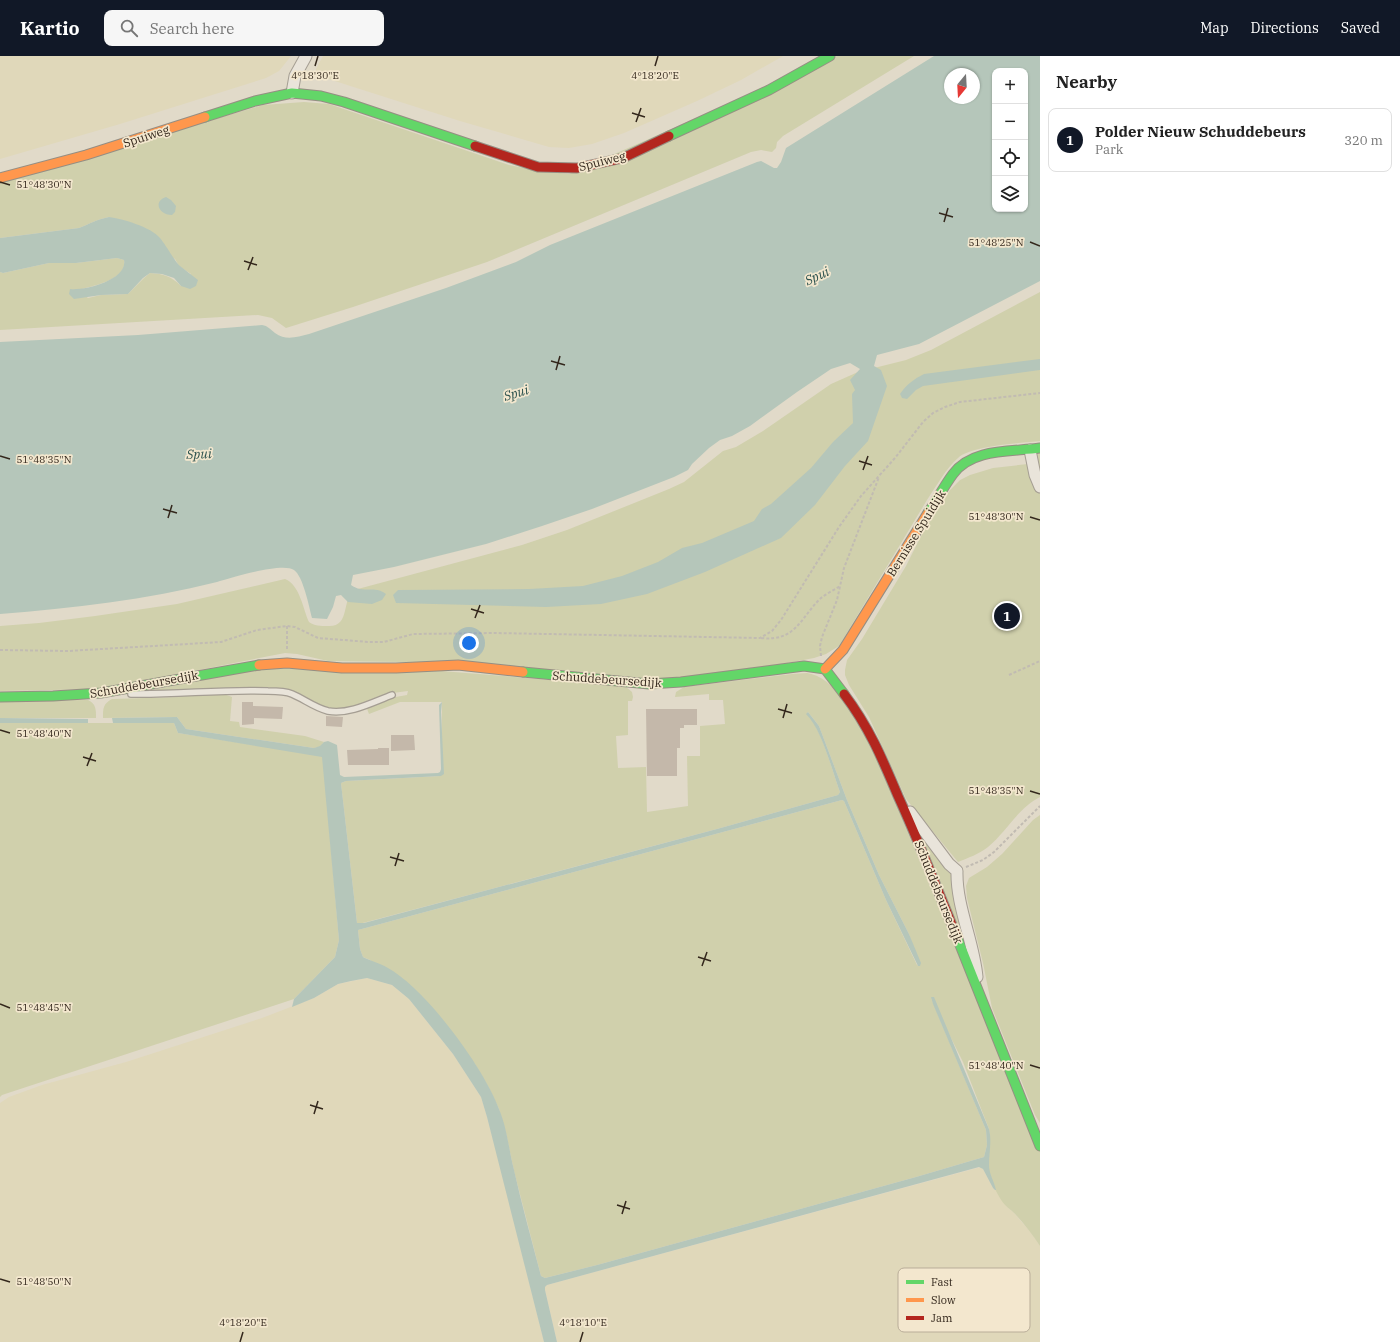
<!DOCTYPE html>
<html lang="en">
<head>
<meta charset="utf-8">
<style>
  :root { --surface:#fff; --page:#f6f6f6; --text:#222; --muted:#767676; --line:#e0e0e0; --accent:#111827 }
  body { margin:0; font-family:"IBM Plex Serif",serif; background:var(--page); color:var(--text) }
  .controls { position:absolute; right:12px; top:12px; display:grid; overflow:hidden; border-radius:8px; box-shadow:0 1px 3px #0004 }
  .controls button { width:36px; height:36px; display:grid; place-items:center; padding:0; border:0; border-bottom:1px solid var(--line); background:var(--surface); color:var(--text); font:20px sans-serif }
  .compass { position:absolute; left:944px; top:12px; width:36px; height:36px; border-radius:50%; background:var(--surface); box-shadow:0 1px 3px #0004; rotate:198deg }
  .you { position:absolute; left:469px; top:587px; width:14px; height:14px; margin:-10px; border:3px solid #fff; border-radius:50%; background:#1a73e8; box-shadow:0 0 0 6px #1a73e833 }
  .badge { display:grid; place-items:center; width:26px; height:26px; border-radius:50%; background:var(--accent); color:#fff; font-size:13px; font-weight:700 }
  .pin { position:absolute; translate:-50% -50%; border:2px solid #fff; box-shadow:0 1px 4px #0006 }
  .list { margin:0; padding:0; list-style:none }
  h2 { display:flex; justify-content:space-between; align-items:center; height:52px; margin:0; padding:0 16px; font-size:17px }
  h2 small { font-size:13px; font-weight:400; color:var(--muted) }
  .list li { display:grid; grid-template-columns:26px 1fr auto; gap:12px; align-items:center; box-sizing:border-box; height:64px; margin:0 8px 8px; padding:0 8px; border:1px solid var(--line); border-radius:8px }
  .list b { display:block; font-size:15px; white-space:nowrap }
  .list p { margin:0; font-size:13px; white-space:nowrap; color:var(--muted) }
  .list em { font-size:13px; font-style:normal; color:var(--muted) }
  .icon { flex:none; width:22px; height:22px; fill:none; stroke:currentColor; stroke-width:2; stroke-linecap:round; stroke-linejoin:round }
  .map { position:relative; flex:none; width:1040px; height:1286px; overflow:hidden }
  header { display:flex; align-items:center; gap:24px; box-sizing:border-box; height:56px; padding:0 20px; background:var(--accent); color:#fff }
  header strong { font-size:19px }
  nav { display:flex; gap:22px; margin-inline-start:auto; font-size:14px }
  .search { width:280px; height:36px; background:var(--page); display:flex; align-items:center; gap:10px; box-sizing:border-box; padding:0 14px; border-radius:8px; color:var(--muted); font-size:15px }
  main { display:flex }
  aside { flex:1; background:var(--surface) }
  .map>svg:first-child { display:block }
</style>
</head>
<body>
<header>
<strong>Kartio</strong>
<div class="search"><svg class="icon" aria-label="search" viewBox="0 0 24 24"><circle cx="10" cy="10" r="6"/><path d="M15 15l6 6"/></svg>Search here</div>
<nav><a>Map</a><a>Directions</a><a>Saved</a></nav>
</header>
<main>
<div class="map">
<svg width="1040" height="1286" viewBox="0 0 1040 1286">
  <rect width="100%" height="100%" fill="#e1dac9"/>
  <path fill="#e0d8ba" d="M0 0H291L279 15 266 22 120 68 0 103Z
    M323 0H783L741 24 697 45 624 77 592 88 569 92 549 91 460 65 316 19V13Z
    M367 922 392 929 409 943 453 998 481 1041 487 1061 498 1101 544 1286H0V1047L9 1041 42 1029 126 1006 262 962 314 942 338 928Z
    M981 1111 983 1113 993 1132 995 1134H996L1006 1150 1013 1156 1033 1179 1040 1190V1286H557L545 1234V1231L547 1229Z"/>
  <path fill="#d0d0ac" d="M837 0H914L783 80 777 86 776 92 772 96 761 94 751 96 487 206 353 251 286 272 272 262 258 259 0 274V216L3 217 49 207H76L117 202 124 204C128 224 92 230 78 234L88 242 101 239 128 238 144 222 150 217C164 218 171 220 181 230L191 218 179 210 175 203 109 161C98 163 89 168 79 172L0 182V127L263 49 304 46 329 48 509 109 534 114 569 118Z
    M1040 236V385C1021 387 971 390 958 402 946 412 936 431 927 444L839 590 826 598 814 602 782 608 653 625 405 606 328 605 297 598 285 597 102 633 0 635V570L39 567 95 560 177 548 285 523C300 529 303 553 309 566 314 570 321 570 327 570 351 572 341 544 354 534L522 489 567 474 669 433 684 426 723 395 736 391 763 375 831 328 858 316 906 304 931 294Z
    M1040 388V741C1018 752 1007 775 988 791 979 798 968 802 958 806L906 743 869 661 849 629 845 619V614L847 604 862 583 906 510 921 480 950 434 960 424 970 419 993 412 1028 408Z
    M263 612 429 614 625 630 632 636 633 641 632 645H628V679L616 680 618 712 646 711 647 756 688 750 687 700H700V670L725 668 723 644H709V638L675 641 676 636 684 631 792 618C796 618 802 617 807 617 835 621 853 659 868 680L1040 1096V1190C1032 1178 1023 1166 1013 1156 1011 1154 1008 1152 1006 1150 999 1143 991 1126 989 1117 986 1102 992 1088 989 1073L963 1006 931 942 986 1074 987 1089 984 1101 916 1121 597 1209 545 1222 541 1220 514 1115 506 1077 499 1053 489 1032 475 1008 370 904 363 901 360 893 358 874 842 744 844 745 886 844 917 909 919 910 909 878 879 819 847 744 819 670 808 656 807 658C822 673 832 715 840 736L838 739 717 773 359 868 357 867 341 727 346 725 441 720 442 646H400L369 658 366 650 390 642 407 639 408 635C400 636 393 637 386 638 368 643 349 656 329 652 313 649 300 637 283 634L211 632 136 637Z
    M221 637 232 641 230 665 239 666 240 671 305 680 324 686 320 691 314 692 186 673 177 661 103 662C103 652 103 648 112 643L180 641 183 638Z
    M88 644C96 648 96 653 96 662H0V645Z
    M0 667H174L178 677 323 700 339 884 335 901 294 943 2 1039 0 1041Z
    M910 759 949 813 953 820 974 909Z
    M1040 759V1067L1035 1059 992 952 983 907 967 842 966 830 969 822 987 811 1002 798 1033 764Z"/>
  <path fill="#b5c6ba" fill-rule="evenodd" d="M934 0H1040V225L919 288 877 299 874 310 881 314 887 330 868 385 845 410 815 449 781 482 705 516 647 538 601 548 546 551 396 547 393 539 398 534 529 533 583 530 622 520 658 506 682 492 702 487 754 465 762 453 771 448 811 412 833 386 853 367 852 338 855 334 850 324 860 313 850 307 831 313 797 336 750 370 732 380 720 384 709 392 692 408 688 414 674 421 592 453 542 470 486 488 394 511 353 519 351 529C363 538 375 529 386 538L382 544 372 548 348 546 341 539 336 540 333 551 327 563 312 562C309 550 303 520 294 514 282 506 231 522 217 526 146 544 73 552 0 558V286L138 279 262 269C268 270 270 273 275 277 286 285 297 281 309 278L446 232 516 206 550 189 757 106 761 105 774 112H777L781 106 786 92ZM995 15H1025V153H995ZM950 18H974V42H950Z
    M166 141 171 144 176 150 175 156 172 159C160 159 152 146 166 141Z
    M109 161C123 163 151 171 160 182 166 189 175 206 180 210 186 215 192 219 198 224L196 230 190 233 181 230 174 222 162 218 150 217 143 222 128 238 101 239 74 243 69 238 70 233C84 235 128 224 124 204L117 202 76 207H49L3 217 0 216V182L79 172C89 168 98 163 109 161Z
    M1040 303V314L923 330 916 334 907 343 902 342 900 338C907 328 914 323 924 318Z
    M442 646 441 656 444 718 441 720 346 725 341 727 357 867H364L717 773 838 739 840 736C832 715 822 673 806 658L808 656 819 670 847 744 879 819 909 878 921 907 920 910H918L886 844 844 745 842 744 358 874 360 893 363 901C371 905 380 907 388 912 426 933 484 1012 499 1053 507 1072 509 1094 514 1114 522 1150 532 1185 541 1220L545 1222 597 1209 916 1121 984 1101 987 1089 986 1074 933 948 931 941H934L989 1073C992 1085 989 1097 989 1109 989 1118 994 1125 996 1134H995L993 1132 983 1113 979 1111 547 1229 545 1231V1234L557 1286H544L487 1061 481 1041 453 998 409 943 392 929 367 922 351 925 338 928 314 942 292 951 294 943 335 901 339 884 322 701 178 677 174 667H113L112 662 177 661 186 673 314 692 320 690 324 686 328 685 337 689 340 719 344 721 438 717 440 716 441 713 439 649Z
    M0 662 88 663V667H0Z"/>
  <path fill="#c4b8aa" d="M242 646H253V650L283 651 282 663 254 662V668L242 669Z
    M646 653H697V669H684V672H680V692H677V720H647Z
    M326 660 343 661 342 671 326 670Z
    M391 679H414L415 694 391 695Z
    M378 692H389V709H348L347 694 378 693Z"/>
  <g fill="none" stroke-linecap="round" stroke-linejoin="round">
    <defs>
      <path id="lane" d="M131 638C177 639 222 633 268 635 276 635 285 635 292 638 304 643 315 652 328 655 349 659 373 646 392 639"/>
      <path id="street" d="M292 37 295 20 306 0
        M1030 394 1035 419 1040 431
        M910 756 949 808 957 815C956 850 974 886 977 921"/>
      <path id="fast" d="M205 61 255 45 292 37 321 40 344 46 475 90
        M669 80 769 34 830 0
        M928 457C937 444 944 430 953 418 972 392 1012 396 1040 392
        M523 616 649 628 681 626 804 610 825 613 844 638
        M0 641 53 640 101 637 259 609
        M956 879 1040 1090"/>
      <path id="slow" d="M0 122 86 99 205 61
        M259 609 287 607 342 612H396L458 609 523 616
        M825 613 843 594 928 457"/>
      <path id="jam" d="M475 90 538 111 577 112 623 102 669 80
        M844 638C869 671 882 702 898 740 919 786 937 832 956 879"/>
    </defs>
    <use href="#lane" stroke="#a59e93" stroke-width="8"/>
    <use href="#street" stroke="#a59e93" stroke-width="13"/>
    <use href="#fast" stroke="#958e83" stroke-width="11"/>
    <use href="#slow" stroke="#958e83" stroke-width="11"/>
    <use href="#jam" stroke="#958e83" stroke-width="11"/>
    <path stroke="#c1bbb2" stroke-width="2" stroke-dasharray="3 2" stroke-linecap="butt" d="M287 570V595
      M761 582C796 586 800 562 821 542 826 538 834 534 840 530
      M0 594 68 595 221 586 257 574 287 570 295 571 318 582 369 586H384L413 578 495 577 760 582 772 575 781 564 839 471 861 440 895 402 923 366 933 357 945 351 960 346 1040 337
      M821 600 820 590 822 581 837 544 844 512 879 421
      M1009 619 1040 605
      M966 811 983 804 994 796 1040 750"/>
    <use href="#lane" stroke="#e9e4da" stroke-width="5.5"/>
    <use href="#street" stroke="#e9e4da" stroke-width="11"/>
    <use href="#fast" stroke="#63d668" stroke-width="9"/>
    <use href="#slow" stroke="#ff974d" stroke-width="9"/>
    <use href="#jam" stroke="#b3261e" stroke-width="9"/>
  </g>
  <path fill="none" stroke="#33271c" stroke-width="1.5" d="M315 10 318 0M655 10 658 0M632 57 645 61M636 66 641 52M0 126 10 129M939 157 953 161M944 166 948 152M1030 186 1040 190M244 205 257 209M248 214 253 201M551 305 565 309M556 314 560 300M0 400 10 403M859 405 872 409M863 414 868 400M163 453 177 457M1030 461 1040 464M168 462 172 449M471 553 484 557M475 562 480 549M778 653 792 657M783 662 787 648M0 674 10 677M83 701 96 705M87 710 92 697M1030 735 1040 738M390 801 404 805M395 810 399 797M698 901 711 905M702 910 707 896M0 948 10 952M1030 1009 1040 1012M310 1049 323 1053M314 1058 318 1045M617 1149 630 1153M622 1158 626 1145M0 1223 10 1226M240 1286 243 1276M580 1286 583 1276"/>
  <g text-anchor="middle" dominant-baseline="central" stroke-width="3.5" stroke-linejoin="round" paint-order="stroke">
    <g font-size="12" fill="#33271c" stroke="#f3e7ce">
      <text transform="translate(146 80) rotate(-18)">Spuiweg</text>
      <text transform="translate(602 105) rotate(-14)">Spuiweg</text>
      <text transform="translate(916 477) rotate(-58)">Bernisse Spuidijk</text>
      <text transform="translate(607 623) rotate(4)">Schuddebeursedijk</text>
      <text transform="translate(144 628) rotate(-10)">Schuddebeursedijk</text>
      <text transform="translate(939 836) rotate(68)">Schuddebeursedijk</text>
    </g>
    <g font-size="13" font-style="italic" fill="#2c524e" stroke="#f3e7ce">
      <text transform="translate(817 220) rotate(-25)">Spui</text>
      <text transform="translate(516 337) rotate(-17)">Spui</text>
      <text transform="translate(199 398) rotate(-2)">Spui</text>
    </g>
  </g>
  <rect x="898" y="1212" width="132" height="64" rx="6" fill="#f3e7ce" stroke="#b9ad99" stroke-width="1"/>
  <rect x="906" y="1224" width="18" height="4" fill="#63d668"/>
  <rect x="906" y="1242" width="18" height="4" fill="#ff974d"/>
  <rect x="906" y="1260" width="18" height="4" fill="#b3261e"/>
  <g font-size="11" fill="#33271c">
    <text x="931" y="1230">Fast</text>
    <text x="931" y="1248">Slow</text>
    <text x="931" y="1266">Jam</text>
  </g>
  <g font-size="10" text-anchor="middle" fill="#33271c" stroke="#f3e7ce" stroke-width="3.5" stroke-linejoin="round" paint-order="stroke">
    <text x="315" y="23">4°18'30"E</text>
    <text x="655" y="23">4°18'20"E</text>
    <text x="44" y="132">51°48'30"N</text>
    <text x="996" y="190">51°48'25"N</text>
    <text x="44" y="407">51°48'35"N</text>
    <text x="996" y="464">51°48'30"N</text>
    <text x="44" y="681">51°48'40"N</text>
    <text x="996" y="738">51°48'35"N</text>
    <text x="44" y="955">51°48'45"N</text>
    <text x="996" y="1013">51°48'40"N</text>
    <text x="44" y="1229">51°48'50"N</text>
    <text x="243" y="1270">4°18'20"E</text>
    <text x="583" y="1270">4°18'10"E</text>
  </g>
</svg>
<div class="controls">
<button>+</button>
<button>−</button>
<button><svg class="icon" aria-label="locate" viewBox="0 0 24 24"><circle cx="12" cy="12" r="6"/><path d="M12 2v4M12 18v4M2 12h4M18 12h4"/></svg></button>
<button><svg class="icon" aria-label="layers" viewBox="0 0 24 24"><path d="M12 4l9 5-9 5-9-5zM3 14l9 5 9-5"/></svg></button>
</div>
<svg class="compass" viewBox="-18 -18 36 36"><path d="M0-13l5 13h-10z" fill="#e53935"/><path d="M0 13l5-13h-10z" fill="#767676"/></svg>
<div class="you"></div>
<div class="pin badge" style="left:1007px;top:560px">1</div>
</div>
<aside>
<h2>Nearby<small></small></h2>
<ul class="list">
<li><span class="badge">1</span><div><b>Polder Nieuw Schuddebeurs</b><p>Park</p></div><em>320 m</em></li>
</ul>
</aside>
</main>
</body>
</html>
